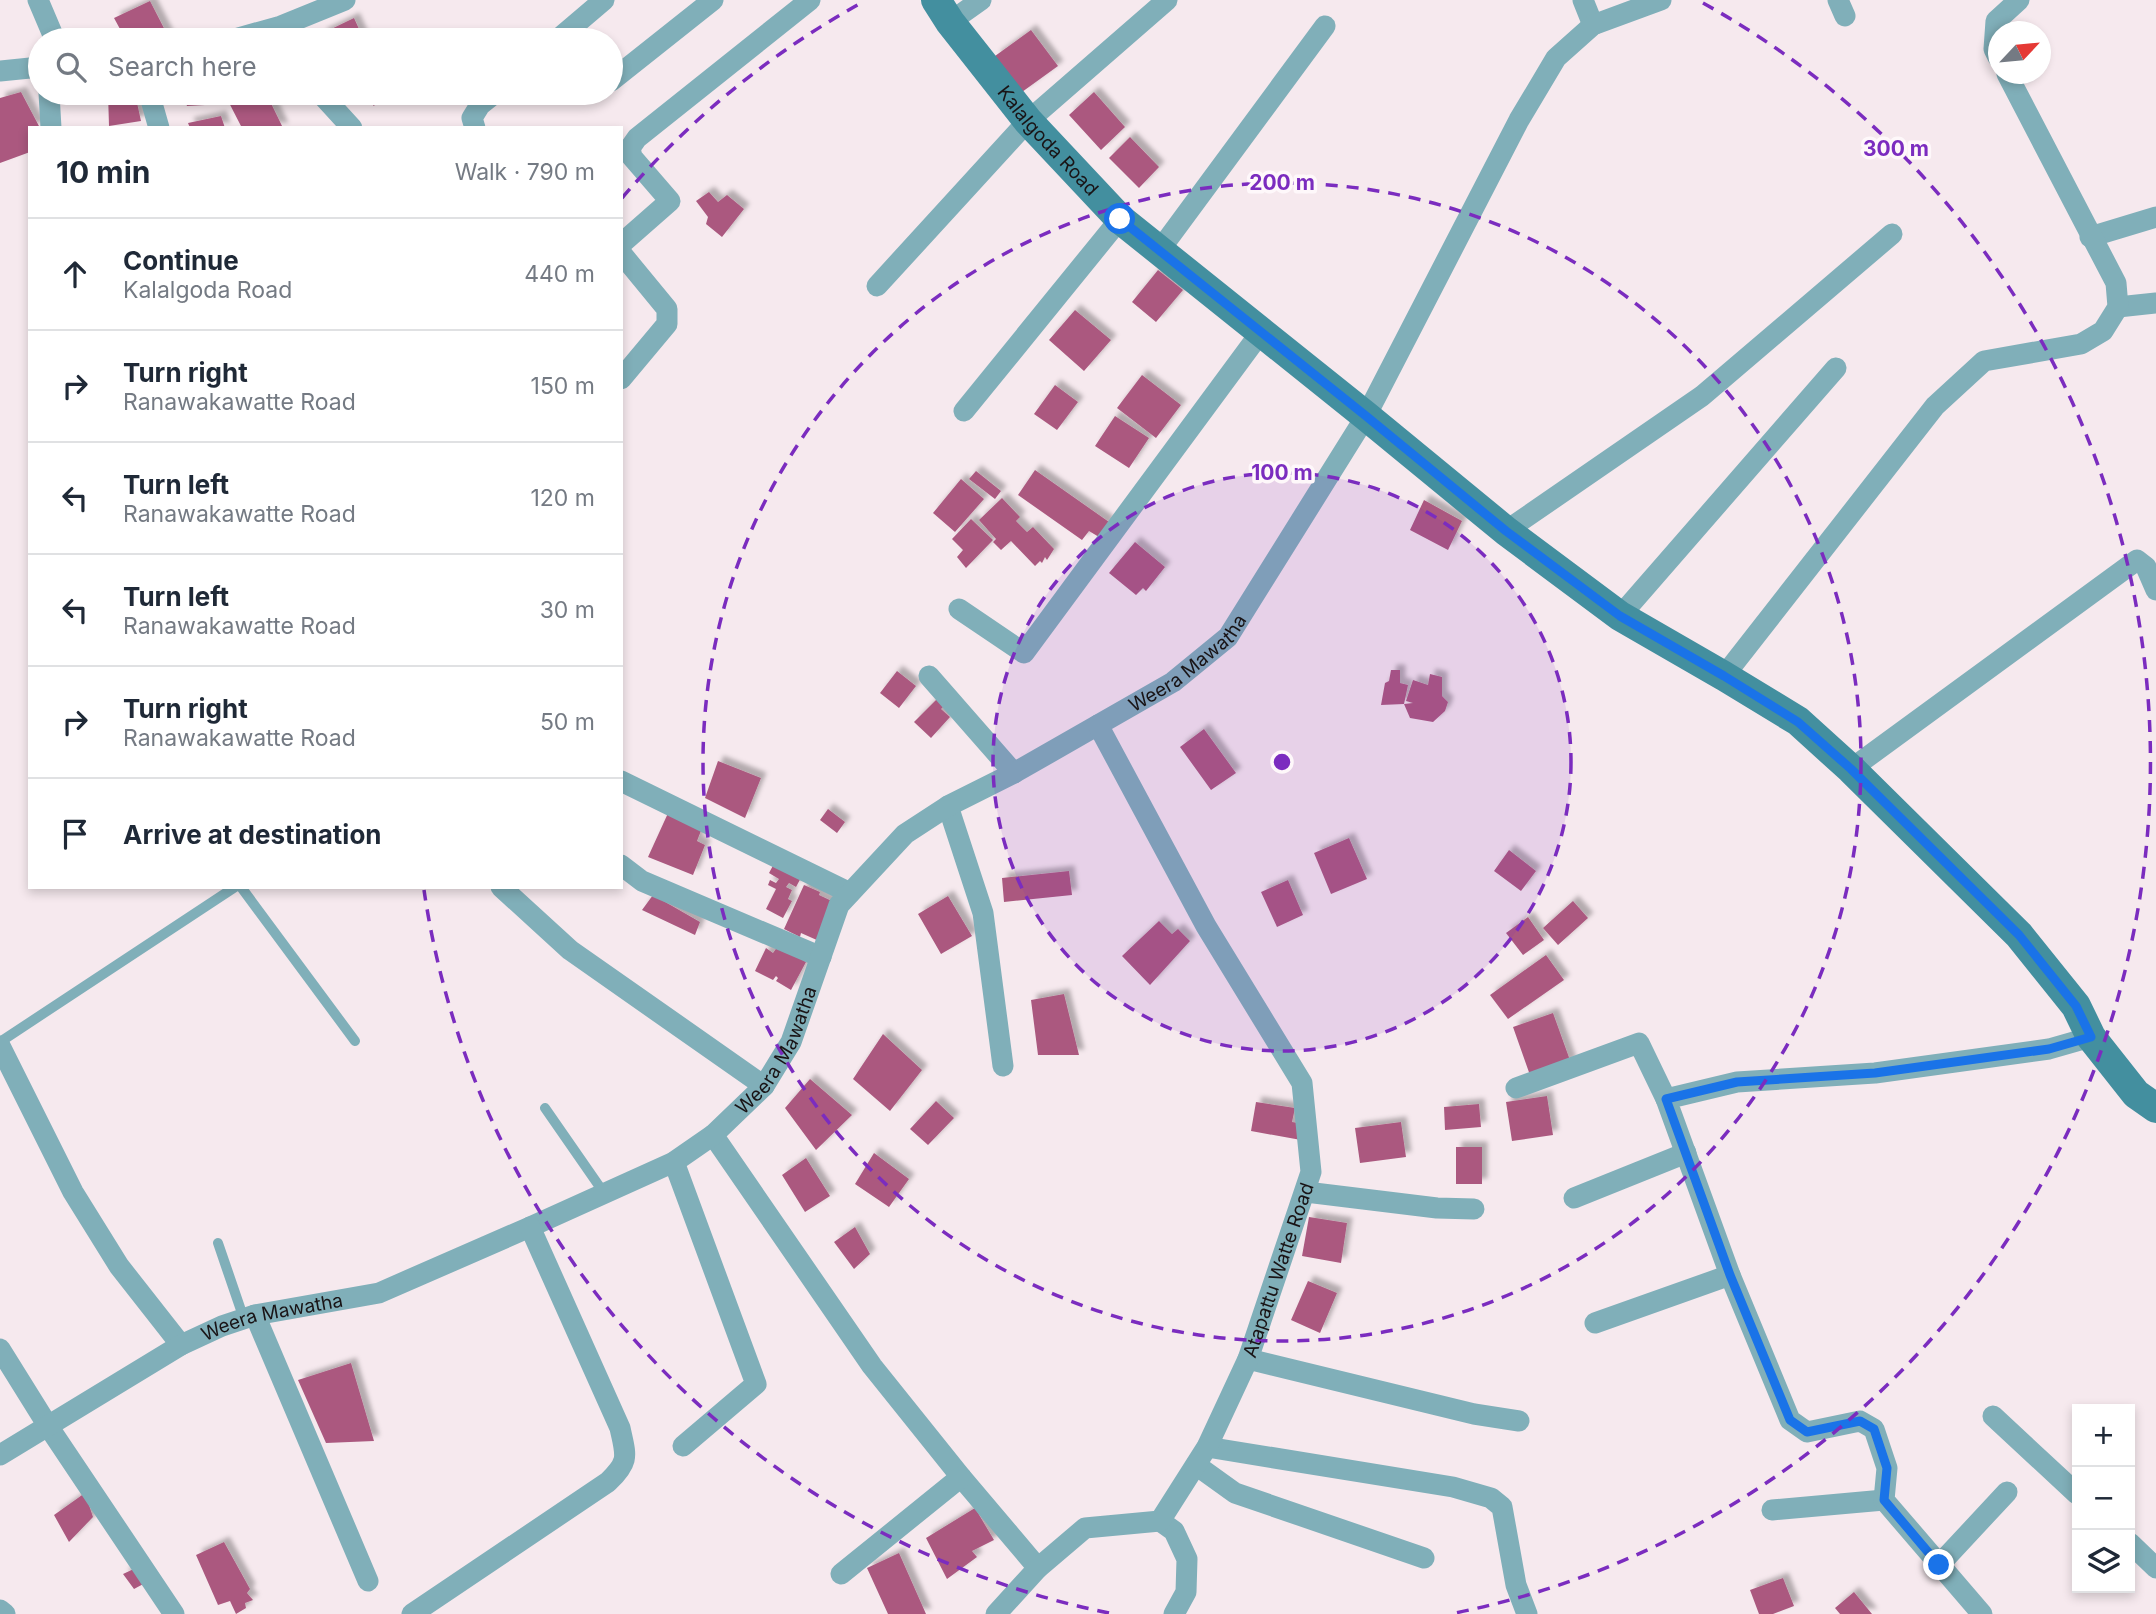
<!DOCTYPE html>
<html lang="en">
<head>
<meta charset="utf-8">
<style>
  :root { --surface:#fff; --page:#f6f6f7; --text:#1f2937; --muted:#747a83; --line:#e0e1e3 }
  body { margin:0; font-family:Inter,sans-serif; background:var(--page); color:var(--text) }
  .controls { position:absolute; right:21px; bottom:21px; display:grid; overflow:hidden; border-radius:0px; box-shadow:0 4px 10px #0003 }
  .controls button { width:63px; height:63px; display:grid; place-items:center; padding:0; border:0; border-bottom:2px solid var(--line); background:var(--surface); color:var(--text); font:35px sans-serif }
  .compass { position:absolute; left:1988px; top:21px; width:63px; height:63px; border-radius:50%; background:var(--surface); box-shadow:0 4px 10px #0003; rotate:64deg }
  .stop { position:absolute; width:21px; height:21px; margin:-16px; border:5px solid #1a73e8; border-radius:50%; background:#fff }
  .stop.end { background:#1a73e8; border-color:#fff; box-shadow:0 2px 7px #0008 }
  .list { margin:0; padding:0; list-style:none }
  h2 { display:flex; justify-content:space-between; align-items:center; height:91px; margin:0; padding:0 28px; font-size:30px }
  h2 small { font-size:23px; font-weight:400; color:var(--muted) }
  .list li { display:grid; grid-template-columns:46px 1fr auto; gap:21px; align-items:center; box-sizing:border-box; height:112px; padding:0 28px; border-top:2px solid var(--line) }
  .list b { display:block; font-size:26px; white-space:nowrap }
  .list p { margin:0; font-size:23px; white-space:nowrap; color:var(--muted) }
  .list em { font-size:23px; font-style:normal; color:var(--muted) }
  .icon { flex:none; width:38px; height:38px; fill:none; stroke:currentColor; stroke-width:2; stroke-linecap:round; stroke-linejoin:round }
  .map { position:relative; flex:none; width:2156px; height:1614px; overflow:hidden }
  .search { position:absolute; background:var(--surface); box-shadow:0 4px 10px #0003; left:28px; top:28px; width:595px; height:77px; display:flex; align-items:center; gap:18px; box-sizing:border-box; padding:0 24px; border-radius:38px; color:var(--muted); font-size:26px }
  .panel { position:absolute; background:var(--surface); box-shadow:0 4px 10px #0003; left:28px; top:126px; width:595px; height:763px; border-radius:0px }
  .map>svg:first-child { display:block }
</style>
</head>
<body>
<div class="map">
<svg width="2156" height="1614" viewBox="0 0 2156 1614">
  <defs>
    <filter id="shadow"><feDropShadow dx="5.5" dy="-5.5" stdDeviation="2" flood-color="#0004"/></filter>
  </defs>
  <rect width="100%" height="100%" fill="#f6e9ee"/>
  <path fill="#ab597f" filter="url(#shadow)" d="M150 1 169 38 165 40H126L114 18Z
    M354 18 364 40H325L321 34Z
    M1031 30 1058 66 1022 92 995 56Z
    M21 92 40 128H30V152L0 163V98Z
    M1094 92 1125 127 1101 150 1069 115Z
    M108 93H142L143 95 136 98 141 121 109 126Z
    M182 93H217L223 104 187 106Z
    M224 93H266L283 128H242Z
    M360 93H382L374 106Z
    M221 116 225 128H190L188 123Z
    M1130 137 1159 167 1139 188 1109 158Z
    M709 192 718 202 727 195 744 209 722 237 706 224 708 217 696 201Z
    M1158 270 1183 290 1156 322 1132 302Z
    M1075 310 1111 340 1084 371 1049 340Z
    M1142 375 1181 405 1156 438 1117 408Z
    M1055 385 1078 402 1057 430 1034 414Z
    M1115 416 1149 438 1129 468 1095 446Z
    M1035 470 1109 522 1099 537 1089 531 1082 540 1018 495Z
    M976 471 1001 491 995 499 969 479Z
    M961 479 984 499 955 532 933 513Z
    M1002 498 1020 517 1016 521 1027 532 1033 527 1054 549 1047 560 1045 557 1042 563 1040 561 1035 566 1011 541 1001 550 993 542 996 539 979 520Z
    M1424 500 1462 521 1448 550 1410 530Z
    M971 519 993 540 966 568 957 557 963 550 952 539Z
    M1135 542 1165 567 1146 591 1143 588 1136 595 1109 573Z
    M1391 670H1400V683L1408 685 1404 704 1413 703 1406 701 1413 680 1428 685 1430 674 1442 677V696L1448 702 1445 711 1433 722 1410 718 1404 704 1381 705 1385 683 1389 681Z
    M897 671 916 686 899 708 880 693Z
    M939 697 946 704 941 709 950 717 931 738 914 722Z
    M1204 729 1236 773 1211 790 1180 747Z
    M718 761 761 778 745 818 705 798Z
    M828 809 845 822 837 833 820 820Z
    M669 811 702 828 697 841 705 845 693 875 648 857Z
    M1349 838 1367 879 1331 894 1314 853Z
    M1509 850 1536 871 1521 891 1494 871Z
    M776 860 803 874 796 887 789 883 786 887 792 890 788 899 792 901 783 918 766 909 776 889 768 885 770 880 776 883 779 879 769 873Z
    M1069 871 1072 895 1004 902 1002 878Z
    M1288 880 1303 915 1277 927 1261 892Z
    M804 885 820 892 819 895 836 903 819 941 801 933 800 937 784 929Z
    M653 895 700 922 695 935 642 910Z
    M948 896 972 936 941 954 918 914Z
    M1573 901 1588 918 1558 945 1543 928Z
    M1528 917 1544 940 1523 955 1506 933Z
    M1159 921 1172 934 1178 929 1190 941 1150 985 1122 956Z
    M778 946 806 962 791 990 776 981 778 978 776 976 773 980 755 971 766 948 773 953Z
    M1546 955 1564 980 1508 1019 1490 995Z
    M1064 994 1079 1055H1038L1031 1000Z
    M1553 1013 1571 1063 1531 1078 1513 1027Z
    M883 1034 922 1070 890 1111 853 1079Z
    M810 1079 852 1115 816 1150 785 1108Z
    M1547 1096 1553 1135 1512 1141 1506 1102Z
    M936 1101 954 1118 928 1145 910 1129Z
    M1256 1102 1295 1108 1292 1122 1304 1124 1301 1140 1251 1131Z
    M1479 1104 1481 1127 1445 1130 1444 1107Z
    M1401 1122 1406 1157 1360 1163 1355 1128Z
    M1456 1147H1482V1184H1456Z
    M874 1153 909 1179 889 1207 855 1184Z
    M806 1158 830 1196 805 1212 782 1175Z
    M1309 1217 1347 1223 1341 1263 1302 1256Z
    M855 1227 870 1254 854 1269 834 1242Z
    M1308 1281 1337 1293 1320 1333 1291 1320Z
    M351 1363 374 1441 326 1443 298 1380Z
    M85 1493 93 1517 69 1542 54 1515Z
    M975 1508 994 1540 972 1551 977 1557 947 1579 926 1538Z
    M224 1542 250 1589 247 1593 253 1600 245 1603 246 1608 236 1614 230 1601 218 1605 196 1555Z
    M899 1553 926 1614H888L867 1568Z
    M138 1567 147 1582 134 1589 123 1574Z
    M1783 1578 1794 1606 1773 1614H1759L1750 1590Z
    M1854 1592 1872 1614H1840L1835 1608Z"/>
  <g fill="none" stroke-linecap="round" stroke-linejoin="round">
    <path stroke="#80afb9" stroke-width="10" d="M241 887 355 1041
      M0 1042 235 887
      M545 1108 604 1193
      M218 1243 244 1319"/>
    <g stroke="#80afb9" stroke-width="21">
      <path d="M38 0 55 40"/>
      <path d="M1583 0 1593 25"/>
      <path d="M1838 0 1845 16"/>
      <path d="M950 22 981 0"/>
      <path d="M231 40 281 26 345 0"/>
      <path d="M557 40 604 0"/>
      <path d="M1998 57 1994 49 1996 21 2019 0"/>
      <path d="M0 71 40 67"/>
      <path d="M611 81 713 0"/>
      <path d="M49 93 51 128"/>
      <path d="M149 93 159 128"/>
      <path d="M320 93 352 128"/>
      <path d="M475 128 472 118 480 105 495 93"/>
      <path d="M2090 237 2156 217"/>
      <path d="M621 244 670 201 632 157 630 148 637 138 810 0"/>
      <path d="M1159 251 1325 26"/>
      <path d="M621 253 667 309V324L621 379"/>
      <path d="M877 286 1028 121 1167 0"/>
      <path d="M2118 307 2156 303"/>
      <path d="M964 411 1120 219"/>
      <path d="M1506 531 1702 396 1892 234"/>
      <path d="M959 609 1024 653 1261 332"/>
      <path d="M1620 616 1836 368"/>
      <path d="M929 676 1014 773"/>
      <path d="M1724 676 1935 406 1984 361 2081 344 2103 331 2118 307 2116 283 2007 74"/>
      <path d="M1851 769 2137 560 2146 567 2156 590"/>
      <path d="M621 781 850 893"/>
      <path d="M948 806 983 913 1003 1066"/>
      <path d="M621 865 642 881 821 957"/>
      <path d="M501 887 570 950 764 1086"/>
      <path d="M0 1046 73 1192 119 1266 181 1345"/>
      <path d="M1516 1088 1639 1043 1666 1099"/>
      <path d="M713 1135 872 1366 961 1477 1038 1568"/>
      <path d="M674 1162 756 1384 683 1446"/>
      <path d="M1306 1192 1437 1208 1474 1209"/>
      <path d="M1574 1198 1686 1153"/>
      <path d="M255 1315 368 1581"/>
      <path d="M1595 1323 1730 1275"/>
      <path d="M0 1349 48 1426 174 1614"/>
      <path d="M1248 1359 1474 1414 1519 1421"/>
      <path d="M1993 1416 2077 1494"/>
      <path d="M1207 1447 1453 1487 1491 1498 1502 1507 1516 1585 1527 1614"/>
      <path id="s1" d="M0 1455 181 1345 222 1326 255 1315 379 1293 530 1227 674 1162 713 1135 764 1086 791 1042 839 905 905 834 948 806 1014 773 1173 682 1228 637 1366 416 1519 120 1556 58 1593 25 1661 0"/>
      <path d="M1196 1465 1235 1493 1424 1558"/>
      <path d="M1772 1510 1884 1500"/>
      <path d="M1160 1521 1174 1531 1187 1559 1186 1592 1174 1614"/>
      <path d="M2130 1543 2156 1568"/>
      <path d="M1939 1565 2007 1492"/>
      <path d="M841 1574 961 1477"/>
      <path d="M0 1610 5 1614"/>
      <path d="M412 1614 608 1482C630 1461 626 1456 620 1428L530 1227"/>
      <path id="s2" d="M996 1614 1038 1568 1085 1528 1160 1521 1207 1447 1248 1359 1311 1172 1302 1083 1206 926 1098 725"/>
      <path d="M1982 1614 1884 1500 1887 1468 1874 1429 1860 1421 1807 1432 1790 1420 1730 1275 1666 1099 1737 1082 1875 1073 2049 1049 2091 1037"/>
    </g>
    <path stroke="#438f9f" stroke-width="30" id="s3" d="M936 0 950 22 1028 121 1120 219 1366 416 1506 531 1620 616 1724 676 1798 721 1851 769 2019 935 2076 1006 2091 1037 2136 1094 2156 1108"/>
  </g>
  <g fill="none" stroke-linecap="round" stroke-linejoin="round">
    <path stroke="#1a73e8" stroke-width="9" d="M1120 219 1366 416 1506 531 1620 616 1724 676 1798 722 1851 769 2019 935 2076 1006 2091 1037 2049 1049 1875 1073 1737 1082 1666 1099 1730 1275 1790 1420 1807 1432 1860 1421 1874 1429 1887 1468 1884 1500 1939 1565"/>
  </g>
  <circle cx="1282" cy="762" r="289" fill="#7b2cbf" fill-opacity=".12"/>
  <g fill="none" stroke="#7b2cbf" stroke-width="3.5" stroke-dasharray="12 9">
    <circle cx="1282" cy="762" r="289"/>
    <circle cx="1282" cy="762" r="579"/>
    <path d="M1109 1613A868 868 0 0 1 424 890M622 198A868 868 0 0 1 861 3M1703 3A868 868 0 0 1 1455 1613"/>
  </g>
  <g text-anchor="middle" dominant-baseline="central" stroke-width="7" stroke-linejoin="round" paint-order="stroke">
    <g font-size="19" fill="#191416" stroke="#fef8fa">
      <text stroke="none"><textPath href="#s3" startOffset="180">Kalalgoda Road</textPath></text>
      <text stroke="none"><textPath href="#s1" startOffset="1484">Weera Mawatha</textPath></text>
      <text stroke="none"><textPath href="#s1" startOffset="896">Weera Mawatha</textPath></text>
      <text stroke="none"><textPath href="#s2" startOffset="478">Atapattu Watte Road</textPath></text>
      <text stroke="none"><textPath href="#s1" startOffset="308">Weera Mawatha</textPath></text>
    </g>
  </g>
  <circle cx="1282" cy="762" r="10" fill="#7b2cbf" stroke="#fef8fa" stroke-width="3.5"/>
  <g font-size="21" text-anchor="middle" font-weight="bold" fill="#7b2cbf" stroke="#fef8fa" stroke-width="7" stroke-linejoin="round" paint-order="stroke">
    <text x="1896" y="156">300 m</text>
    <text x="1282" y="190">200 m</text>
    <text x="1282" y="480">100 m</text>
  </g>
</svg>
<div class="controls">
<button>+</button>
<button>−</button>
<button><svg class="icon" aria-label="layers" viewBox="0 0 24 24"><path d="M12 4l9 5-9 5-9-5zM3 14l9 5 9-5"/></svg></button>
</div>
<svg class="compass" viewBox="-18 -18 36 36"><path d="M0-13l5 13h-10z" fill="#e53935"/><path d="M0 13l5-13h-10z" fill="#747a83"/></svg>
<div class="stop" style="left:1120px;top:219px"></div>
<div class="stop end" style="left:1939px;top:1565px"></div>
<div class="search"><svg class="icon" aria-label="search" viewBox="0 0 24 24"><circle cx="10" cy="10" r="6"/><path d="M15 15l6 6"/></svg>Search here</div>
<section class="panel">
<h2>10 min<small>Walk · 790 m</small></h2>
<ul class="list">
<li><svg class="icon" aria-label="ahead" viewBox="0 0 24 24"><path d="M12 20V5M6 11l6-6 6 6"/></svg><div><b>Continue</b><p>Kalalgoda Road</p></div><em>440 m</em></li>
<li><svg class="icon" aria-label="right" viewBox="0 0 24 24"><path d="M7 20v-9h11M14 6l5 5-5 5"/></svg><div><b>Turn right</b><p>Ranawakawatte Road</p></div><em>150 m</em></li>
<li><svg class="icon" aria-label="left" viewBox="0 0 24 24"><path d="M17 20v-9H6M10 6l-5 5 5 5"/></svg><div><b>Turn left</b><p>Ranawakawatte Road</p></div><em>120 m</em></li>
<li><svg class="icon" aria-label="left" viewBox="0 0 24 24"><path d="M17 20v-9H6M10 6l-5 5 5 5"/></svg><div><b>Turn left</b><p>Ranawakawatte Road</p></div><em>30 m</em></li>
<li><svg class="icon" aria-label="right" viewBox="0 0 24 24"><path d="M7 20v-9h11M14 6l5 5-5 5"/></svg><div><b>Turn right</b><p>Ranawakawatte Road</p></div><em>50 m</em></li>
<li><svg class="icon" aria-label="arrive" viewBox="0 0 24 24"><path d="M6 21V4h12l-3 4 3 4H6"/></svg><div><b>Arrive at destination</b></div></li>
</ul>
</section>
</div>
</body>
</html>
